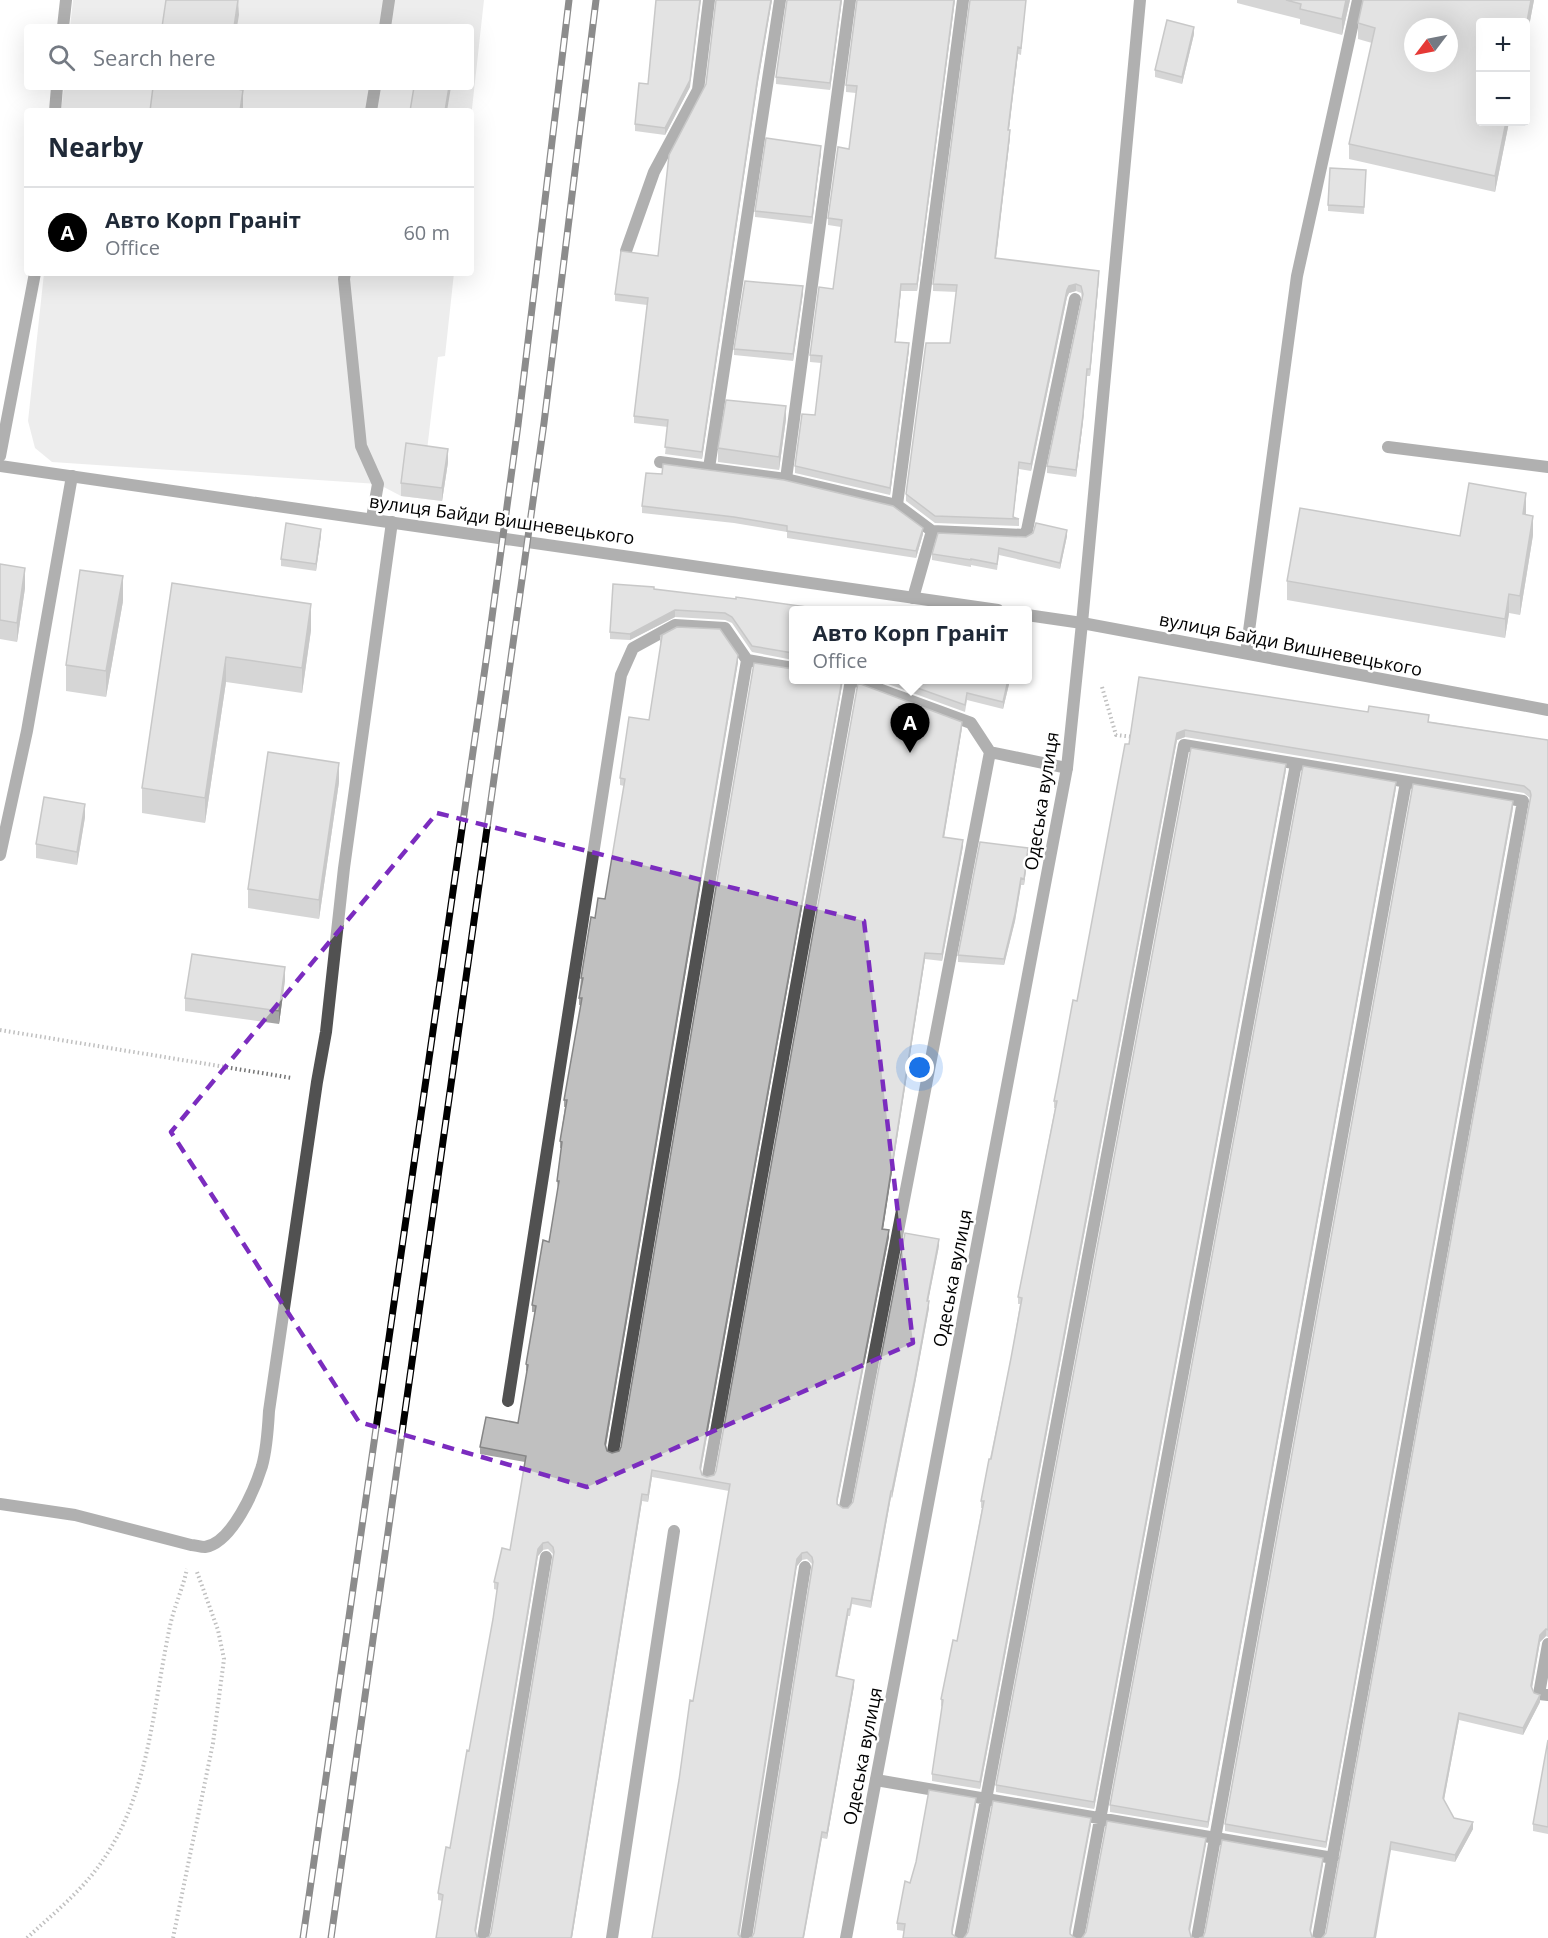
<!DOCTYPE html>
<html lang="en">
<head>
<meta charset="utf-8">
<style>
  :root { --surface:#fff; --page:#f2f2f3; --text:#1f2937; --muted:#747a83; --line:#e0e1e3; --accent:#000 }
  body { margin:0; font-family:"Open Sans",sans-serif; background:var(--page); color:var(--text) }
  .controls { position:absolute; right:18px; top:18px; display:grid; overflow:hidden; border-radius:6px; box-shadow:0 6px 24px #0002 }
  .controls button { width:54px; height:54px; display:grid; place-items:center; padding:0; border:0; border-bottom:2px solid var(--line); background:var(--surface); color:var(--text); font:30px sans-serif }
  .compass { position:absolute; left:1404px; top:18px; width:54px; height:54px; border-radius:50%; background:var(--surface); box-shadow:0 6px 24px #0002; rotate:238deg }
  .you { position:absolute; left:920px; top:1068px; width:21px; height:21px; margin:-15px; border:4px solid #fff; border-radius:50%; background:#1a73e8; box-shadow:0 0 0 9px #1a73e833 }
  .badge { display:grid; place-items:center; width:39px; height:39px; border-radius:50%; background:var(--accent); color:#fff; font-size:20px; font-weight:700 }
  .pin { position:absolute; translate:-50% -50px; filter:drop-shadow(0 2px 3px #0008) }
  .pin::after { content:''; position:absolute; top:32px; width:21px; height:18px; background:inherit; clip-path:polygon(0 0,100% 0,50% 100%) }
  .popup { position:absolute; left:789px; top:606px; width:243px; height:78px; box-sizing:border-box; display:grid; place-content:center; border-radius:6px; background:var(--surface); filter:drop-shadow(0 2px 4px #0005); font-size:20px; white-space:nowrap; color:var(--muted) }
  .popup b { font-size:22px; color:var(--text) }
  .popup::after { content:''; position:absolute; left:50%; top:100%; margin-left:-12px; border:12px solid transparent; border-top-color:var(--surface) }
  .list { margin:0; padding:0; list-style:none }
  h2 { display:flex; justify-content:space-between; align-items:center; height:78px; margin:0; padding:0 24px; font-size:26px }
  h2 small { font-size:20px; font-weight:400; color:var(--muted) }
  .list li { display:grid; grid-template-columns:39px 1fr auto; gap:18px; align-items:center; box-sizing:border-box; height:90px; padding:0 24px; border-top:2px solid var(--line) }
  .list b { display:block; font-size:22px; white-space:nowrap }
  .list p { margin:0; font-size:20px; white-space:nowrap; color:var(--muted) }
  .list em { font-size:20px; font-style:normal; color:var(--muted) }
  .icon { flex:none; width:33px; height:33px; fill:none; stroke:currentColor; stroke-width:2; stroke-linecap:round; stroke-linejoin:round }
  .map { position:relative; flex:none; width:1548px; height:1938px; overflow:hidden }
  .search { position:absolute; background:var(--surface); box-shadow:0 6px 24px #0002; left:24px; top:24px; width:450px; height:66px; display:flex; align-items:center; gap:15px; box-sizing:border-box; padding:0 21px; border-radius:6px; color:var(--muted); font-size:22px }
  .panel { position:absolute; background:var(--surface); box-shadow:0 6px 24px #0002; left:24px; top:108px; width:450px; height:168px; border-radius:6px }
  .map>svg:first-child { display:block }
</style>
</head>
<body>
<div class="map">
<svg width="1548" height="1938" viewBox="0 0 1548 1938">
  <rect width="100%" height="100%" fill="#fff"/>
  <path fill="#d8d8d8" d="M73 0H484L471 118V111H61L64 87H471V27H70Z
    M44 273H454L445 356 438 357 426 459 448 462 442 501 401 496 378 484 52 462 35 448 28 421Z"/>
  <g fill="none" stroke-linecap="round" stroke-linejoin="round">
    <path stroke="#737373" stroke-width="4" stroke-dasharray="1.5 3" stroke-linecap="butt" d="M1102 687 1116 735 1134 737
      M0 1030 292 1078
      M27 1938C53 1914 83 1890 103 1860 150 1792 153 1705 170 1626 174 1607 183 1588 187 1569
      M173 1938 213 1743 224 1659 218 1630 197 1572"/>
    <path stroke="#515151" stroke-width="12" d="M385 27 389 0
      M371 111 375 87
      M626 251 654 172 698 90 709 0
      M345 273 344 279 361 446 378 484 372 518
      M1388 447 1548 467
      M660 462 786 479 897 505
      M709 468 780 0
      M786 479 850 0
      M932 531 897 505 963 0
      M913 598 932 531 1026 535 1075 299
      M1082 623 1140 0
      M1246 653 1297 276 1358 0
      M747 660 793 668
      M990 752 1067 768
      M0 855 27 731 72 476
      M508 1401 621 675 633 648 675 625 725 628 747 660 613 1452
      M708 1476 851 680
      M0 1504 75 1515 191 1545C195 1545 200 1547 205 1547 232 1543 255 1489 262 1466 267 1448 268 1429 269 1411L317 1082 326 1032 344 868 392 522
      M845 1507 990 752 971 723 854 680
      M1548 1644 1539 1694 1548 1695
      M876 1780 1333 1858
      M483 1938 546 1557
      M612 1938 674 1531
      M746 1938 805 1567
      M960 1938 1184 745 1523 801 1318 1938
      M1078 1938 1296 764
      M1197 1938 1406 782"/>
    <path stroke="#515151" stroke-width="12" d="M63 27 66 0
      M55 111 57 87
      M0 456 35 273
      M846 1938 1067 768 1082 623"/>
    <path stroke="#515151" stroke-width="12" d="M0 466 998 610
      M1027 615 1082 623 1548 710"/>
    <defs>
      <path id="rail" d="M303 1938 487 654 518 425 569 0
        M331 1938 544 423 596 0"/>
    </defs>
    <use href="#rail" stroke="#000" stroke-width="7"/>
    <use href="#rail" stroke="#fff" stroke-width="4.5" stroke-dasharray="14" stroke-linecap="butt"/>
  </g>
  <path fill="#a5a5a5" d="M716 0H772L758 82 702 459 665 454 668 427 634 423V416L647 305 615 301V294L658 256 706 84Z
    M842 0 830 90 776 84V77Z
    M857 0H955L917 291H901L895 342 909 350 890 495 795 473V466L815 415 821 363 810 362V355L833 289 841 227 828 225V218L849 149 856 93 846 92V85Z
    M1026 0 1021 55 1018 54 1009 130 1010 137 996 259 1099 278 1090 376H1087L1083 422 1076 477 1047 473V466L1082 298 1081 293 1076 291 1069 293 1067 297 1031 471 1019 469 1013 518 1019 519V526L935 523 906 501V494L950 343 957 292 933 291V284Z
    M1237 0H1350L1342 35 1300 24V19L1237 3Z
    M1534 0 1526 42V22L1480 122H1509L1495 192 1349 159V144L1372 43 1358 39V23Z
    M1194 34 1182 84 1155 77V70Z
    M690 87 665 135 635 131V124Z
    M821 152 812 224 755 217V211Z
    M1366 170 1364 214 1328 211V205Z
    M803 293 793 361 734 355V349Z
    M786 419 779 470 718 462V448Z
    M448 462 442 501 401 496V483Z
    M642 506 923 534 916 558 787 538V532L734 523 642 513Z
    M1526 512V514L1533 535 1520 615 1509 613 1505 638 1287 600V581L1460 536Z
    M321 535 316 571 281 566V559Z
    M1067 536 1060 569 999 555 997 570 971 565V567L932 560V554L1026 537Z
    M0 564 25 588 17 642 0 639Z
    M172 583 311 630 302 693 226 682 205 823 142 813V788Z
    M654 589 793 610V660L752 652 732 623 725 620 675 617 630 640 610 639V632Z
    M123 601 106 697 66 691V665Z
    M677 627 738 662 606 1446 607 1451 612 1453 619 1451 621 1447 793 680H843L701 1470 702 1475 707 1477 714 1475 716 1471 962 728 944 837 963 846 942 961 925 959 883 1229 889 1237 837 1503 843 1508H848L853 1502 939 1246 928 1301 929 1308 915 1384 892 1498 891 1497 871 1608 852 1604 850 1616H848L837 1676 854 1686 827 1839 822 1838 752 1937 754 1933 812 1564 807 1559 802 1560 797 1566 652 1938 729 1491 652 1477 648 1502 642 1501 572 1938H486L489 1937 491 1933 553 1554 548 1549 543 1550 538 1556 476 1932 436 1938 442 1901 438 1900V1893L450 1848 469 1751 493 1619 497 1590 494 1589V1582L510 1550 525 1462 480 1454V1447L518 1423 527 1371H526V1364L535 1312H532V1305L549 1242 558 1188 557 1181 561 1148H560V1141L565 1107H564V1100L581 1005H579V998L581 978 595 918 605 899 624 786 620 785V778L649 720 661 643H660V636Z
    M1139 677 1548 740V1637L1546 1636 1540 1642 1532 1688 1534 1693 1540 1702 1523 1735 1459 1720 1444 1800 1454 1818 1473 1829 1455 1862 1391 1850 1326 1933 1530 798 1524 793 1185 737 1177 740 980 1789 932 1781V1774L942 1707 941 1706V1699L957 1641 982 1508H981V1501L1011 1358 1020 1304H1018V1297L1055 1108H1054V1101L1077 1001 1129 744Z
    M877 680H1010L1003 709 967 700 965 712Z
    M1286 770 1094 1809 996 1792V1785Z
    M339 782 319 919 248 908V889Z
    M1396 788 1208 1828 1110 1812V1805Z
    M1513 808 1326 1848 1225 1831V1824Z
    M85 817 77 865 36 858V844Z
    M1028 855 1024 885H1021L1015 921 1004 965 958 962V955Z
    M285 980 279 1024 185 1011V998Z
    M1548 1740V1834L1533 1831V1824Z
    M976 1806 904 1931 897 1930V1923L910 1883Z"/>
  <path fill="#868686" d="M238 0 239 15 237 27H234Z
    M700 0H701L690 87 665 135V128Z
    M771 0H772L758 82 702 459V452L758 75Z
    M841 0H842L830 90V83Z
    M954 0H955L917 291V284Z
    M1346 0H1350L1342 35V19Z
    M1531 0H1534L1526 42V27Z
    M1194 27V34L1182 84V77Z
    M1018 47V54L1008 137V130Z
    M449 87H451L447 111H445Z
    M243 90V111H240Z
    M1506 122H1509L1495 192V176Z
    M1010 130V137L995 265V258Z
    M821 146V152L812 224V217Z
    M1099 271V278L1090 376V369Z
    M901 284V291L895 349V342Z
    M1076 284V291L1069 293 1067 297 1031 471V464L1067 290 1069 286Z
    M803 286V293L793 361V354Z
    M909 343V350L890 495V488Z
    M1087 369 1083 422 1076 477V470Z
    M786 406V419L779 470V457Z
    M448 449V462L442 501V488Z
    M1019 462V469L1013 519Z
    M1526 493V512L1523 533V514Z
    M1533 516V535L1520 615V596Z
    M923 528V534L916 558V551Z
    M321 529V535L316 571V564Z
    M1067 530V536L1060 569V563Z
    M25 568V588L17 642V623Z
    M123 576V601L106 697V671Z
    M1509 594V613L1505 638V619Z
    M311 604V630L302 693V668Z
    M675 610V617L630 640V634Z
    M738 655V662L605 1451V1444Z
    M226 657V682L205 823V798Z
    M842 680H843L700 1475V1468Z
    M1008 680H1010L1003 709V702Z
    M962 722V728L943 844V837Z
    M1185 730V737L1177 740 980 1789V1782L1177 733Z
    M339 763V782L319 919V900Z
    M1286 764V770L1094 1809V1802Z
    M1396 782V788L1208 1828V1822Z
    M1513 801V808L1326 1848V1842Z
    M85 804V817L77 865V852Z
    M963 840V846L942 961V954Z
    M1028 848V855L1024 885V879Z
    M1021 878V885L1015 921 1004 965V959Z
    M925 953V959L882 1236V1229Z
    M285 967V980L279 1024V1011Z
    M889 1230V1237L837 1505V1499Z
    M939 1239V1246L927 1307V1301Z
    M929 1301V1308L915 1384 892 1498V1491Z
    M652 1470V1477L648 1502V1495Z
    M891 1491V1497L871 1608V1601Z
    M642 1494V1501L572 1938H571Z
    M543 1543V1550L538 1556 475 1937V1930L538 1549Z
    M802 1553V1560L797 1566 739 1938 738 1934 797 1559Z
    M848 1609V1616L836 1683V1676Z
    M1546 1629V1636L1540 1642 1531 1693V1686L1540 1635Z
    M854 1680V1686L827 1839V1833Z
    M1540 1695V1702L1523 1735V1728Z
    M1459 1713V1720L1443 1805V1798Z
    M976 1798V1806L952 1936V1929Z
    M1091 1818V1825L1070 1936V1929Z
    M1473 1822V1829L1455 1862V1855Z
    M822 1832V1838L804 1938H803Z
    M1206 1838V1845L1189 1937V1929Z
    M1391 1842V1850L1376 1938H1374Z
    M1323 1858V1865L1310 1937V1930Z"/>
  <path fill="#c0c0c0" stroke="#868686" stroke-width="1.5" fill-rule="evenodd" d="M166 0H238L234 27H162Z
    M656 0H700L690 80 665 128 635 124 639 83 648 84Z
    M716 0H771L758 75 702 452 665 447 668 420 634 416 648 298 615 294 621 251 658 256 669 155 706 84Z
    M787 0H841L830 83 776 77Z
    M857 0H954L917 284H901L895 342 909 343 890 488 795 466 802 414 815 415 822 356 810 355 819 287 833 289 842 220 828 218 838 147 849 149 857 86 846 85Z
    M970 0H1026L1021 48 1018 47 1008 130H1010L995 258 1099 271 1090 369H1087L1083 415 1076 470 1047 466 1083 294 1081 286 1076 284 1069 286 1067 290 1031 464 1019 462 1013 517 1019 519 935 516 906 494 926 343H950L957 285 933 284Z
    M1286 0H1346L1342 19 1300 9 1301 4Z
    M1363 0H1531L1526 27V22H1480V122H1506L1495 176 1349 144 1375 28 1358 23ZM1413 27H1449V63H1413Z
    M1167 20 1194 27 1182 77 1155 70Z
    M153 87H225L243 90 240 111H150Z
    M414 87H449L445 111H410Z
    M766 138 821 146 812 217 755 211Z
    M1330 168 1366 170 1364 207 1328 205Z
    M745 281 803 286 793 354 734 349Z
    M726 400 786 406 779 457 718 448Z
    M406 443 448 449 442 488 401 483Z
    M663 464 784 480 893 506 923 528 916 551 787 531V526L734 517 642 506 646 473 662 474Z
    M1469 483 1526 493 1523 514 1533 516 1520 596 1509 594 1505 619 1287 581 1300 508 1460 536Z
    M286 523 321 529 316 564 281 559Z
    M1036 523 1067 530 1060 563 999 548 997 564 971 559V560L932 554 938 533 1026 537 1033 533Z
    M0 564 25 568 17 623 0 620Z
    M80 570 123 576 106 671 66 665Z
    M172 583 311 604 302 668 226 657 205 798 142 788Z
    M613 584 654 587V589L736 599V597L828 610H793V653L752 646 732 617 725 613 675 610 630 634 610 632Z
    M677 627 720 629 738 655 605 1444 607 1451 612 1453 619 1451 621 1447 754 663 793 669V680H842L700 1468 702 1475 707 1477 714 1475 716 1471 858 683 962 722 943 837 963 840 942 954 925 953 882 1229 889 1230 837 1499V1504L843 1508H848L853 1502 905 1233 939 1239 927 1301H929L915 1378 892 1491H891L871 1601 852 1598 850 1609H848L836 1676 854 1680 827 1833 822 1832 803 1938H749L752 1937 754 1933 813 1562 812 1557 807 1552 802 1553 797 1559 738 1934 741 1938H652L679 1780 690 1700 693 1701 730 1484 652 1470 648 1495 642 1494 571 1938H486L489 1937 491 1933 554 1552 553 1547 548 1542 543 1543 538 1549 475 1930 477 1937 479 1938H436L443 1895 438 1893 446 1847 450 1848 467 1750 469 1751 493 1619 498 1583 494 1582 502 1548 510 1550 526 1456 480 1447 486 1417 518 1423 528 1365 526 1364 536 1306 532 1305 543 1240 549 1242 559 1181H557L562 1142 560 1141 567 1100H564L582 998H579L583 978H581L591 917 595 918 598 898 605 899 625 779 620 778 629 717 649 720 662 636H660Z
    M1139 677 1368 712 1369 706 1429 715 1428 722 1548 740V1630L1546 1629 1540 1635 1531 1686 1534 1693 1540 1695 1523 1728 1459 1713 1443 1798 1454 1818 1473 1822 1455 1855 1391 1842 1374 1938H1322L1326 1933 1531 795 1530 791 1524 786 1185 730 1177 733 980 1782 932 1774 943 1700 941 1699 953 1640 957 1641 984 1501H981L989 1459H991L1011 1358 1022 1298 1018 1297 1057 1101H1054L1058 1081 1073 1000 1077 1001 1125 744H1129Z
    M895 680H1008L1003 702 967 693 965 705Z
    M1191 748 1286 764 1094 1802 996 1785Z
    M268 752 339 763 319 900 248 889Z
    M1303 766 1396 782 1208 1822 1110 1805Z
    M1413 784 1513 801 1326 1842 1225 1824Z
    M44 797 85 804 77 852 36 844Z
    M980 842 1028 848 1024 879 1021 878 1015 914 1004 959 958 955Z
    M192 954 285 967 279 1011 185 998Z
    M1548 1740V1827L1533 1824Z
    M929 1790 976 1798 952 1929V1934L957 1938H903L905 1924 897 1923 905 1881 910 1883 916 1862Z
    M993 1801 1091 1818 1070 1929V1934L1075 1938H964L968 1932Z
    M1107 1821 1206 1838 1189 1929 1191 1937 1194 1938H1082L1086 1932Z
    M1222 1840 1323 1858 1310 1930 1312 1937 1315 1938H1199L1203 1937 1205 1932Z"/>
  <path d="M0 0H1548V1938H0ZM437 813 864 921 913 1343 587 1487 359 1422 171 1132Z" fill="#fff" fill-opacity=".55" fill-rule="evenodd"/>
  <path fill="none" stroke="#7b2cbf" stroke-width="4.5" stroke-dasharray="12 8" stroke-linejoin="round" d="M437 813 864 921 913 1343 587 1487 359 1422 171 1132Z"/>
  <g text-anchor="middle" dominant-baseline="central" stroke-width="5" stroke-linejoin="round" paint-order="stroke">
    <g font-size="18" fill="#000" stroke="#fff">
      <text transform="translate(502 519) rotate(8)">вулиця Байди Вишневецького</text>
      <text transform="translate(1291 644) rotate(11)">вулиця Байди Вишневецького</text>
      <text transform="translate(1041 801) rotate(-81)">Одеська вулиця</text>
      <text transform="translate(952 1278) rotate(-79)">Одеська вулиця</text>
      <text transform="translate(862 1756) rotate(-79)">Одеська вулиця</text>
    </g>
  </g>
</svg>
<div class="controls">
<button>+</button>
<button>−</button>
</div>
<svg class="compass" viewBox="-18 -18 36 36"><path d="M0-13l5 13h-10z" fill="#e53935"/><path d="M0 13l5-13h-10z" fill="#747a83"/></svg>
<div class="you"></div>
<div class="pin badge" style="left:910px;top:753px">A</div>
<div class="popup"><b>Авто Корп Граніт</b>Office</div>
<div class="search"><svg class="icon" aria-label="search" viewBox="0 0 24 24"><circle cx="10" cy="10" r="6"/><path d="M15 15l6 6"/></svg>Search here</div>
<section class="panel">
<h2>Nearby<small></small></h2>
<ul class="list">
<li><span class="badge">A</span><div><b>Авто Корп Граніт</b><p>Office</p></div><em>60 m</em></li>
</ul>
</section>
</div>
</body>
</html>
